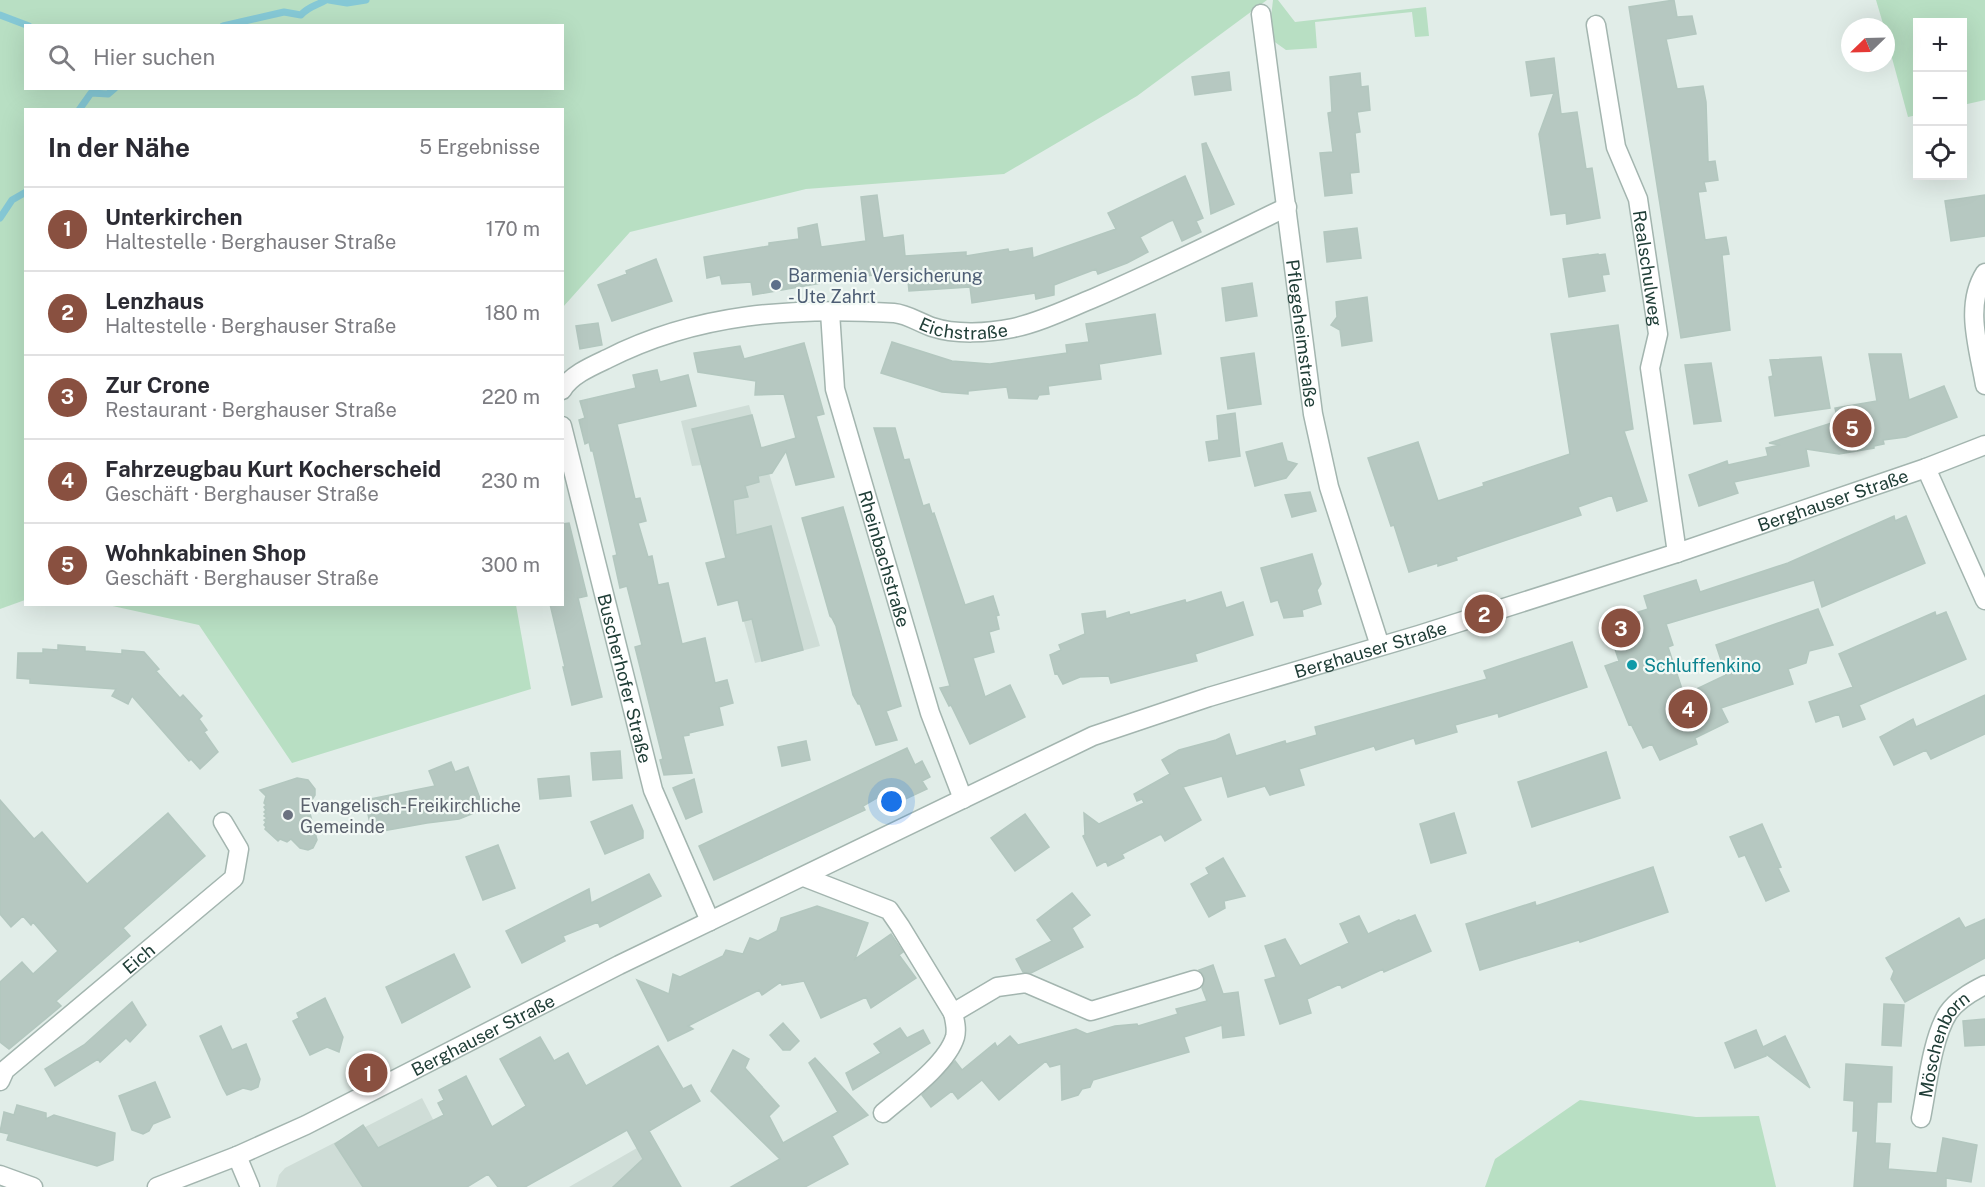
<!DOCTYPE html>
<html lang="de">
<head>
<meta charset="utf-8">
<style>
  :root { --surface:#fff; --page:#f2f2f3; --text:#2b2b33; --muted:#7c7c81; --line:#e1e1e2; --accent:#895040 }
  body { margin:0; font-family:"Public Sans",sans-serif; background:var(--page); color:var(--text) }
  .controls { position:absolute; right:18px; top:18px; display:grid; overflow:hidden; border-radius:0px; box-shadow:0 6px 24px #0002 }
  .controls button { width:54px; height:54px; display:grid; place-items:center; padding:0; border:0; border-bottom:2px solid var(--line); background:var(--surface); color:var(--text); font:30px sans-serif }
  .compass { position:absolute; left:1841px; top:18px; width:54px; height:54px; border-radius:50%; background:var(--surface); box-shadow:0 6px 24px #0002; rotate:247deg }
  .you { position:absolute; left:892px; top:802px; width:21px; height:21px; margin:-15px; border:4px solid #fff; border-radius:50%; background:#1a73e8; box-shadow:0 0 0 9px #1a73e833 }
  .badge { display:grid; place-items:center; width:39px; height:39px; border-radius:50%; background:var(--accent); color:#fff; font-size:20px; font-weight:700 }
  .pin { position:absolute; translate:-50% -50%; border:3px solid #fff; box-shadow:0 2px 6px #0006 }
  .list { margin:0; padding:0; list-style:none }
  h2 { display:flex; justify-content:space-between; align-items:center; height:78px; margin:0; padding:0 24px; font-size:26px }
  h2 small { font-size:20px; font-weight:400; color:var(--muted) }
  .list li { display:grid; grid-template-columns:39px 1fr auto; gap:18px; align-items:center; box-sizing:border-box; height:84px; padding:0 24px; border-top:2px solid var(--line) }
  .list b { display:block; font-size:22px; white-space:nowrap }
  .list p { margin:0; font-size:20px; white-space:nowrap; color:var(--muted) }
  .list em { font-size:20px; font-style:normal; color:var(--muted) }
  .icon { flex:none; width:33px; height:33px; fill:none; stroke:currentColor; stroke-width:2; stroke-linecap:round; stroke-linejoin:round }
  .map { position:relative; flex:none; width:1985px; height:1187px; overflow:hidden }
  .search { position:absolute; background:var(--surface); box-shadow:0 6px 24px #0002; left:24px; top:24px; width:540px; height:66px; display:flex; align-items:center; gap:15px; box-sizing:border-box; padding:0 21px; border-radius:0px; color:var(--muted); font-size:22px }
  .panel { position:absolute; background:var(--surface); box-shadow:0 6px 24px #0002; left:24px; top:108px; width:540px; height:498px; border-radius:0px }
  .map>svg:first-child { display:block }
</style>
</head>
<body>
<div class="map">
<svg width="1985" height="1187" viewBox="0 0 1985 1187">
  <rect width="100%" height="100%" fill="#e1ede8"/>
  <path fill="#cfddd7" d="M749 405 820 646 755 663 702 465 692 466 681 421Z
    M422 1098 465 1181 453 1187H276L279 1175 285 1168Z
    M637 1148 660 1187H569Z"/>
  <path fill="#b8dfc3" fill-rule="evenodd" d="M0 0H1267L1137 96 1004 174 806 189 630 232 563 307 562 110H26L25 600 0 609ZM26 26H562V88H26Z
    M1273 0H1278L1295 22 1426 7 1429 36 1415 37 1412 12 1315 22 1317 48 1286 50 1272 40 1270 26Z
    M1876 0H1985V100L1963 105 1962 22H1918L1917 115 1908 117 1886 36V27H1884Z
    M108 605H516L531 689 292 763 199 625Z
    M1580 1100 1696 1117 1759 1116 1776 1187H1485L1495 1159Z"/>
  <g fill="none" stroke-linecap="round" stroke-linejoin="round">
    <path stroke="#85c8d5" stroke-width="7" d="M329 0 347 3 366 0
      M0 15 29 26
      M223 26 284 12 301 15C309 6 316 6 326 0
      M79 110 91 93 108 94 115 88
      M0 218 12 200 26 192"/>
  </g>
  <path fill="#b6c8c1" stroke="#b3c7bf" stroke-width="1.5" d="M1674 0 1677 17 1692 16 1696 34 1666 39 1677 89 1703 86 1706 102 1708 162 1715 161 1718 180 1704 182 1706 191 1698 192 1705 240 1726 237 1729 254 1722 255 1730 330 1681 338 1629 7Z
    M1554 58 1561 114 1577 112 1586 169 1592 168 1600 218 1567 224 1566 213 1551 215 1539 134 1554 93 1531 96 1526 62Z
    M1229 72 1231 90 1195 95 1192 77Z
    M1360 73 1361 87 1368 86 1370 110 1357 112 1360 132 1355 133 1359 172 1350 173 1352 193 1325 196 1320 153 1333 152 1328 113 1332 112 1330 77Z
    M1206 143 1234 204 1211 214 1202 144Z
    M1185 176 1203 218 1196 221 1201 232 1182 241 1173 220 1168 222 1140 237 1148 252 1127 263 1098 274 1096 269 1054 285V295L1036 299 1035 293 972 303 970 287 909 291 907 271 850 278 753 295 751 282 722 284 720 275 707 278 704 257 769 246V243L799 239 798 228 817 224 821 247 866 241 861 197 877 195 883 238 903 235 905 256 966 252V256L1008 249 1009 252 1032 248 1033 258 1116 229 1108 213Z
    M1985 195V236L1951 241 1945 201Z
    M1357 228 1361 258 1327 262 1324 232Z
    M1598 254 1599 255 1605 254 1609 274 1602 275 1605 291 1569 297 1563 259Z
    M656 259 672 301 612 321 598 285 627 274 626 271Z
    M1252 283 1257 316 1226 321 1222 288Z
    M1367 297 1372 341 1342 346 1340 330 1331 325 1337 317 1336 302Z
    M1155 314 1161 354 1099 364 1101 379 1048 386 1049 394 1039 395 1037 399 1009 398 1007 387 968 391V394L942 392 881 373 892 342 952 361 990 364 1067 353 1066 345 1089 342 1086 324Z
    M598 323 602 345 580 349 576 326Z
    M1618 325 1633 429 1624 431 1647 501 1617 511 1612 495 1578 507 1581 515 1456 557 1457 560 1438 566V563L1409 572 1394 525 1391 526 1368 458 1418 442 1438 501 1484 486 1483 483 1570 454 1551 334Z
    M804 343 824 414 816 416 834 477 796 485 786 451 772 473 758 476 759 482 745 486 748 497 733 500 736 535 771 526 803 650 762 661 752 619 743 621 738 600 718 605 706 563 726 558 692 429 752 415 761 448 796 438 784 394 755 395 756 381 698 372 694 353 740 346 744 359Z
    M1254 353 1261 404 1228 409 1221 358Z
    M1869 354H1901L1909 400 1944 386 1957 417 1906 437 1883 440 1884 444 1874 446V448L1839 454 1806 449 1809 466 1734 482 1738 493 1699 506 1689 475 1727 461 1728 465 1768 456 1766 448 1780 445 1769 443 1838 421 1835 408 1877 401Z
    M1821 357 1830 408 1775 416 1769 377 1773 376 1770 360Z
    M1711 363 1721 421 1694 424 1685 365Z
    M657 370 660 382 688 375 696 406 617 424 635 499 640 498 646 521 638 523 648 557 652 556 658 585 668 583 682 644 705 638 715 683 727 680 733 703 719 707 723 725 689 733V735L683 736 692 773 664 775 660 760 663 759 635 647 642 645 627 586 620 588 613 556 617 555 593 451H591L589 442 585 444 579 420 585 418 580 401 636 388 633 375Z
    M1235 413 1240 456 1209 461 1206 442 1219 440 1217 416Z
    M874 428H895L904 460 909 459 923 506 929 504 932 514 934 513 965 605 993 596 999 615 996 616 999 629 989 632 994 652 973 658 985 697 1010 685 1025 717 970 744 951 705 949 706 940 688 950 686Z
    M1282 443 1287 461 1297 464 1286 478 1255 486 1246 452Z
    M1310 492 1316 511 1292 517 1285 495Z
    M843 507 901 706 886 711 897 740 876 745 860 704H858L853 695 836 626 832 618 830 616 802 518Z
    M1894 516 1895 521 1906 516 1925 563 1822 607 1814 580 1666 624 1673 645 1668 647 1684 695 1726 675 1716 645 1818 609 1833 645 1809 651 1806 663 1788 669 1793 684 1721 708 1728 722 1695 738 1697 744 1660 760 1652 744 1643 748 1631 724 1629 725 1605 666 1619 661 1606 622 1648 609 1644 596 1696 580 1700 592 1788 563Z
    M569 523 587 596 578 598 602 697 572 705 563 667H565L550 604H562V524Z
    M1312 554 1321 584 1317 590 1321 604 1302 610 1303 616 1284 618 1278 600 1271 602 1261 568Z
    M1221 592 1226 608 1243 602 1253 635 1195 654 1197 661 1111 683 1109 676 1080 677 1063 684 1057 673 1055 674 1050 655 1061 650 1059 645 1085 634 1082 614 1105 611 1106 619 1129 612 1130 615 1185 600 1186 603Z
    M1935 612 1936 616 1946 612 1966 659 1859 705 1865 719 1843 727 1839 714 1816 722 1809 702 1853 687 1839 654Z
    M1572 642 1587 687 1499 717 1498 713 1455 725 1457 732 1416 744 1414 738 1376 750 1374 746 1299 769 1304 785 1270 795 1265 786 1228 797 1222 776 1183 787 1201 820 1165 841 1161 834 1122 854 1124 858 1108 866 1106 861 1097 866 1083 836 1085 835 1084 813 1099 824 1144 803 1142 799 1137 801 1134 794 1170 774 1162 760 1179 750 1216 740 1229 734 1236 756 1285 741 1286 744 1317 735 1315 727 1487 679 1484 671Z
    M58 645 85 647V651L122 654V650L144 652 159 669 156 671 180 698 183 695 202 716 199 719 207 730 204 732 218 752 200 769 191 759 189 761 132 696 128 704 112 696 116 689 30 683V679L17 678 18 653H43V649L58 650Z
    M1985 695V734L1931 759 1926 750 1894 765 1880 737 1913 719 1916 727Z
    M806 741 810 760 782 766 778 747Z
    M907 748 915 765 922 761 930 777 922 781 927 789 899 802 892 789 863 806 865 810 714 880 699 846Z
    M620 751 622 778 593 780 591 753Z
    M1606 752 1620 798 1532 827 1518 782Z
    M451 762 455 772 468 767 484 809 459 819 427 823 372 833 365 800 435 786 429 771Z
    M569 776 571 796 540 799 538 779Z
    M297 778 308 780 315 789V795L308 806 317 840 313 848 308 850 300 848 291 839 287 842 280 839 278 841 265 829 266 827 264 825 266 822 264 820 267 818 264 816 266 814 264 812 266 810 264 807 266 805 264 803 266 796 260 790Z
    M694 779 702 812 686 819 673 788Z
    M0 800 34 839 42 832 87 884 168 813 205 856 123 928 130 936 56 1001 61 1006 9 1049 0 1042V982L22 962 33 974 58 951 33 922 31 925 23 916 11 927 0 914Z
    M632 805 643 831V838L605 854 591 822Z
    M1454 813 1466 853 1431 863 1420 824Z
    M1025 814 1049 847 1015 871 991 838Z
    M1762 824 1781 867 1778 868 1789 891 1766 901 1745 855 1739 857 1730 837Z
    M498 845 515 888 483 900 466 857Z
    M1223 858 1245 896 1224 901 1225 908 1209 917 1191 884 1209 874 1206 868Z
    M1653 867 1668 912 1580 942 1579 940 1480 970 1466 924 1535 902 1536 906Z
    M649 874 661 896 600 927 598 922 563 936 565 941 522 963 506 931 589 889 591 903Z
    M1072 893 1090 915 1072 928 1083 947 1031 973 1023 972 1016 959 1052 941 1037 920Z
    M817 906 868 923 855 959 891 934 903 952 899 955 916 978 871 1008 866 997 821 1018 804 981 782 985 781 982 762 995 759 990 688 1026 693 1029 668 1041 637 980 669 994 673 974 680 977 723 956 726 950 743 954 750 938 758 941 777 931 781 918Z
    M1415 915 1431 951 1384 972 1383 969 1342 988 1340 984 1307 999 1311 1013 1280 1024 1265 980 1276 977 1265 946 1285 939 1300 966 1349 943 1340 924 1359 916 1368 934 1399 920 1400 921Z
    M1959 918 1965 928 1985 919V958L1905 1002 1891 979 1894 971 1886 958Z
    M454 954 470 987 402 1023 386 987Z
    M1213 965 1223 994 1238 992 1244 1035 1223 1038 1222 1025 1184 1037 1189 1052 1093 1080 1090 1087 1082 1089 1078 1095 1062 1100 1061 1064 1050 1067 1046 1061 999 1100 982 1080 958 1099 952 1091 931 1107 922 1095 955 1061 962 1070 995 1043 997 1047 1010 1036 1018 1045 1076 1029 1087 1034 1115 1026 1137 1024 1138 1026 1178 1014 1176 1009 1207 1001 1202 988 1205 977 1199 970Z
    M325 998 343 1037 339 1052 327 1047 310 1055 293 1021 299 1018 297 1013Z
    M132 1002 146 1025 130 1042 126 1038 100 1062 98 1059 55 1086 45 1069 84 1045Z
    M1884 1004 1904 1005 1901 1046 1882 1045Z
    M1985 1019V1045L1965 1046 1963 1021Z
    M783 1023 799 1041 790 1050H783L770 1035Z
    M221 1026 232 1050 246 1044 260 1079 258 1087 251 1090 243 1088 227 1095 223 1088 200 1036Z
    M900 1028 907 1038 923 1030 930 1043 853 1090 846 1073 881 1053 874 1044Z
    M1756 1030 1763 1047 1785 1036 1810 1088 1766 1054V1056L1735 1068 1725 1043Z
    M540 1037 554 1061 568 1053 586 1086 658 1046 683 1089 691 1085 700 1101 649 1131 681 1187H613L643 1159 627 1130 525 1187H498L488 1174 467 1187H363L335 1144 363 1125 378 1148 444 1115 438 1103 444 1100 439 1090 466 1076 492 1127 526 1106 500 1059Z
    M733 1050 749 1059 745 1068 779 1106 769 1116 783 1143 838 1112 809 1063 815 1058 868 1115 832 1136 848 1164 805 1187H731L780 1159 711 1091Z
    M1846 1064 1892 1067 1891 1102H1877L1875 1143 1890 1144 1888 1169 1937 1173 1943 1138 1977 1145 1971 1182 1946 1178V1187H1854L1858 1131H1853L1854 1101 1844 1100Z
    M155 1082 170 1117 153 1124 149 1131 143 1134 132 1130 119 1096Z
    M17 1105 46 1113V1119L54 1115 115 1133 113 1160 97 1166 7 1140 9 1134 0 1132 4 1112 14 1115Z"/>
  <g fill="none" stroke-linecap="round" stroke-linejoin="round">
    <defs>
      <g id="minor">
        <path id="s1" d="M1261 14 1313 414 1329 487 1380 646"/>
        <path id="s2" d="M1596 25 1616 147 1638 199 1658 334 1650 368 1677 553"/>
        <path d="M1985 273C1964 306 1979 349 1985 385"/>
        <path id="s3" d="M830 312 835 389 930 713 963 799"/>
        <path id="s4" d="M562 390C571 375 592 366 607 359 697 313 793 307 894 313 907 314 920 323 932 327 956 335 988 333 1013 328 1041 322 1067 309 1094 298 1159 270 1223 238 1287 207"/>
        <path id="s5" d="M562 426 653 790 710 921"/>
        <path d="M1926 468 1985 600"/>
        <path d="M804 877 889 910 900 926 953 1013 997 987 1026 983 1091 1011 1194 980"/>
        <path id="s6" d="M0 1081 5 1070 234 878 239 849 223 822"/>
        <path d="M883 1113C905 1094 947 1064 955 1037 957 1029 955 1021 953 1013"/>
        <path id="s7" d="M1921 1118C1927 1088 1932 1038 1948 1013 1957 1000 1971 992 1985 985"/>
        <path d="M237 1156 250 1187"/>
      </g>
      <g id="tertiary">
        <path d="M0 1175 33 1187"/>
        <path id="s8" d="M157 1187 237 1156 306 1125 619 965 1093 736 1209 697 1419 635 1677 553 1926 468 1985 445"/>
      </g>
    </defs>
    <use href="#minor" stroke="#a3b5af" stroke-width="21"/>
    <use href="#tertiary" stroke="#a3b5af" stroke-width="21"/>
    <use href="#minor" stroke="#fff" stroke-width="18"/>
    <use href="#tertiary" stroke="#fff" stroke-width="18"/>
  </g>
  <circle fill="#5c6f8a" stroke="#f2f9f5" stroke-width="2" cx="776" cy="285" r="6"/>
  <circle fill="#0f9aa8" stroke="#f2f9f5" stroke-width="2" cx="1632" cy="665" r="6"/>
  <circle fill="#6b7280" stroke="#f2f9f5" stroke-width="2" cx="288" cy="815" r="6"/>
  <g text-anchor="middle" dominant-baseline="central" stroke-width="4.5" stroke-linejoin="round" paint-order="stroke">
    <g font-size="18" fill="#203e37" stroke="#f2f9f5">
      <text stroke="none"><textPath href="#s2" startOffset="250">Realschulweg</textPath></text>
      <text stroke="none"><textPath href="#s4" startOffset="422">Eichstraße</textPath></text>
      <text stroke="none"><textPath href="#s1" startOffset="322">Pflegeheimstraße</textPath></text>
      <text stroke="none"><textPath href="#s8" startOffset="1816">Berghauser Straße</textPath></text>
      <text stroke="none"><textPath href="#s3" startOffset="254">Rheinbachstraße</textPath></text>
      <text stroke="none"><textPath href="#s8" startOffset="1330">Berghauser Straße</textPath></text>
      <text stroke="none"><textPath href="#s5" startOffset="260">Buscherhofer Straße</textPath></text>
      <text stroke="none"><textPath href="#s6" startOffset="186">Eich</textPath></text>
      <text stroke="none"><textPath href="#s8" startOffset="360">Berghauser Straße</textPath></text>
      <text stroke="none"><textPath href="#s7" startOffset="78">Möschenborn</textPath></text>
    </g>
    <g font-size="18" fill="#4e5e75" stroke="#f2f9f5" text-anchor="start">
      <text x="788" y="275">Barmenia Versicherung<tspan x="788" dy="21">- Ute Zahrt</tspan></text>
    </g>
    <g font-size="18" fill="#0d838f" stroke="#f2f9f5" text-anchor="start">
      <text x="1644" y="665">Schluffenkino</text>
    </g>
    <g font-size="18" fill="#5b616d" stroke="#f2f9f5" text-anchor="start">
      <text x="300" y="805">Evangelisch-Freikirchliche<tspan x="300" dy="21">Gemeinde</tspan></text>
    </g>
  </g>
</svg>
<div class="controls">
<button>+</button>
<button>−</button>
<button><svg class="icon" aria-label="locate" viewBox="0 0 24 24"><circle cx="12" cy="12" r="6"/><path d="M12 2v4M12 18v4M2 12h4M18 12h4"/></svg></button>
</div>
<svg class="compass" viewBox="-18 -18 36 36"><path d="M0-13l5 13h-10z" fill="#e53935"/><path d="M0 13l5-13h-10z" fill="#7c7c81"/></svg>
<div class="you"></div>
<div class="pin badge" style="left:368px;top:1073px">1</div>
<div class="pin badge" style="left:1484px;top:614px">2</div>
<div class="pin badge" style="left:1621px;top:628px">3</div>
<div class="pin badge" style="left:1688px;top:709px">4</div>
<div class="pin badge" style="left:1852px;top:428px">5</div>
<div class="search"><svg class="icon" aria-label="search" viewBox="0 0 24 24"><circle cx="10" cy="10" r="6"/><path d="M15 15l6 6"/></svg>Hier suchen</div>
<section class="panel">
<h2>In der Nähe<small>5 Ergebnisse</small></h2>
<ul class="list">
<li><span class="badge">1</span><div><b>Unterkirchen</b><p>Haltestelle · Berghauser Straße</p></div><em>170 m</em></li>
<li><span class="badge">2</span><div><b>Lenzhaus</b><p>Haltestelle · Berghauser Straße</p></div><em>180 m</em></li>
<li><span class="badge">3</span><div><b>Zur Crone</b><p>Restaurant · Berghauser Straße</p></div><em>220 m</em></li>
<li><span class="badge">4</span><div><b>Fahrzeugbau Kurt Kocherscheid</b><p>Geschäft · Berghauser Straße</p></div><em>230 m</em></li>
<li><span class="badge">5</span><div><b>Wohnkabinen Shop</b><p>Geschäft · Berghauser Straße</p></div><em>300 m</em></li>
</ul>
</section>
</div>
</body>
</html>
